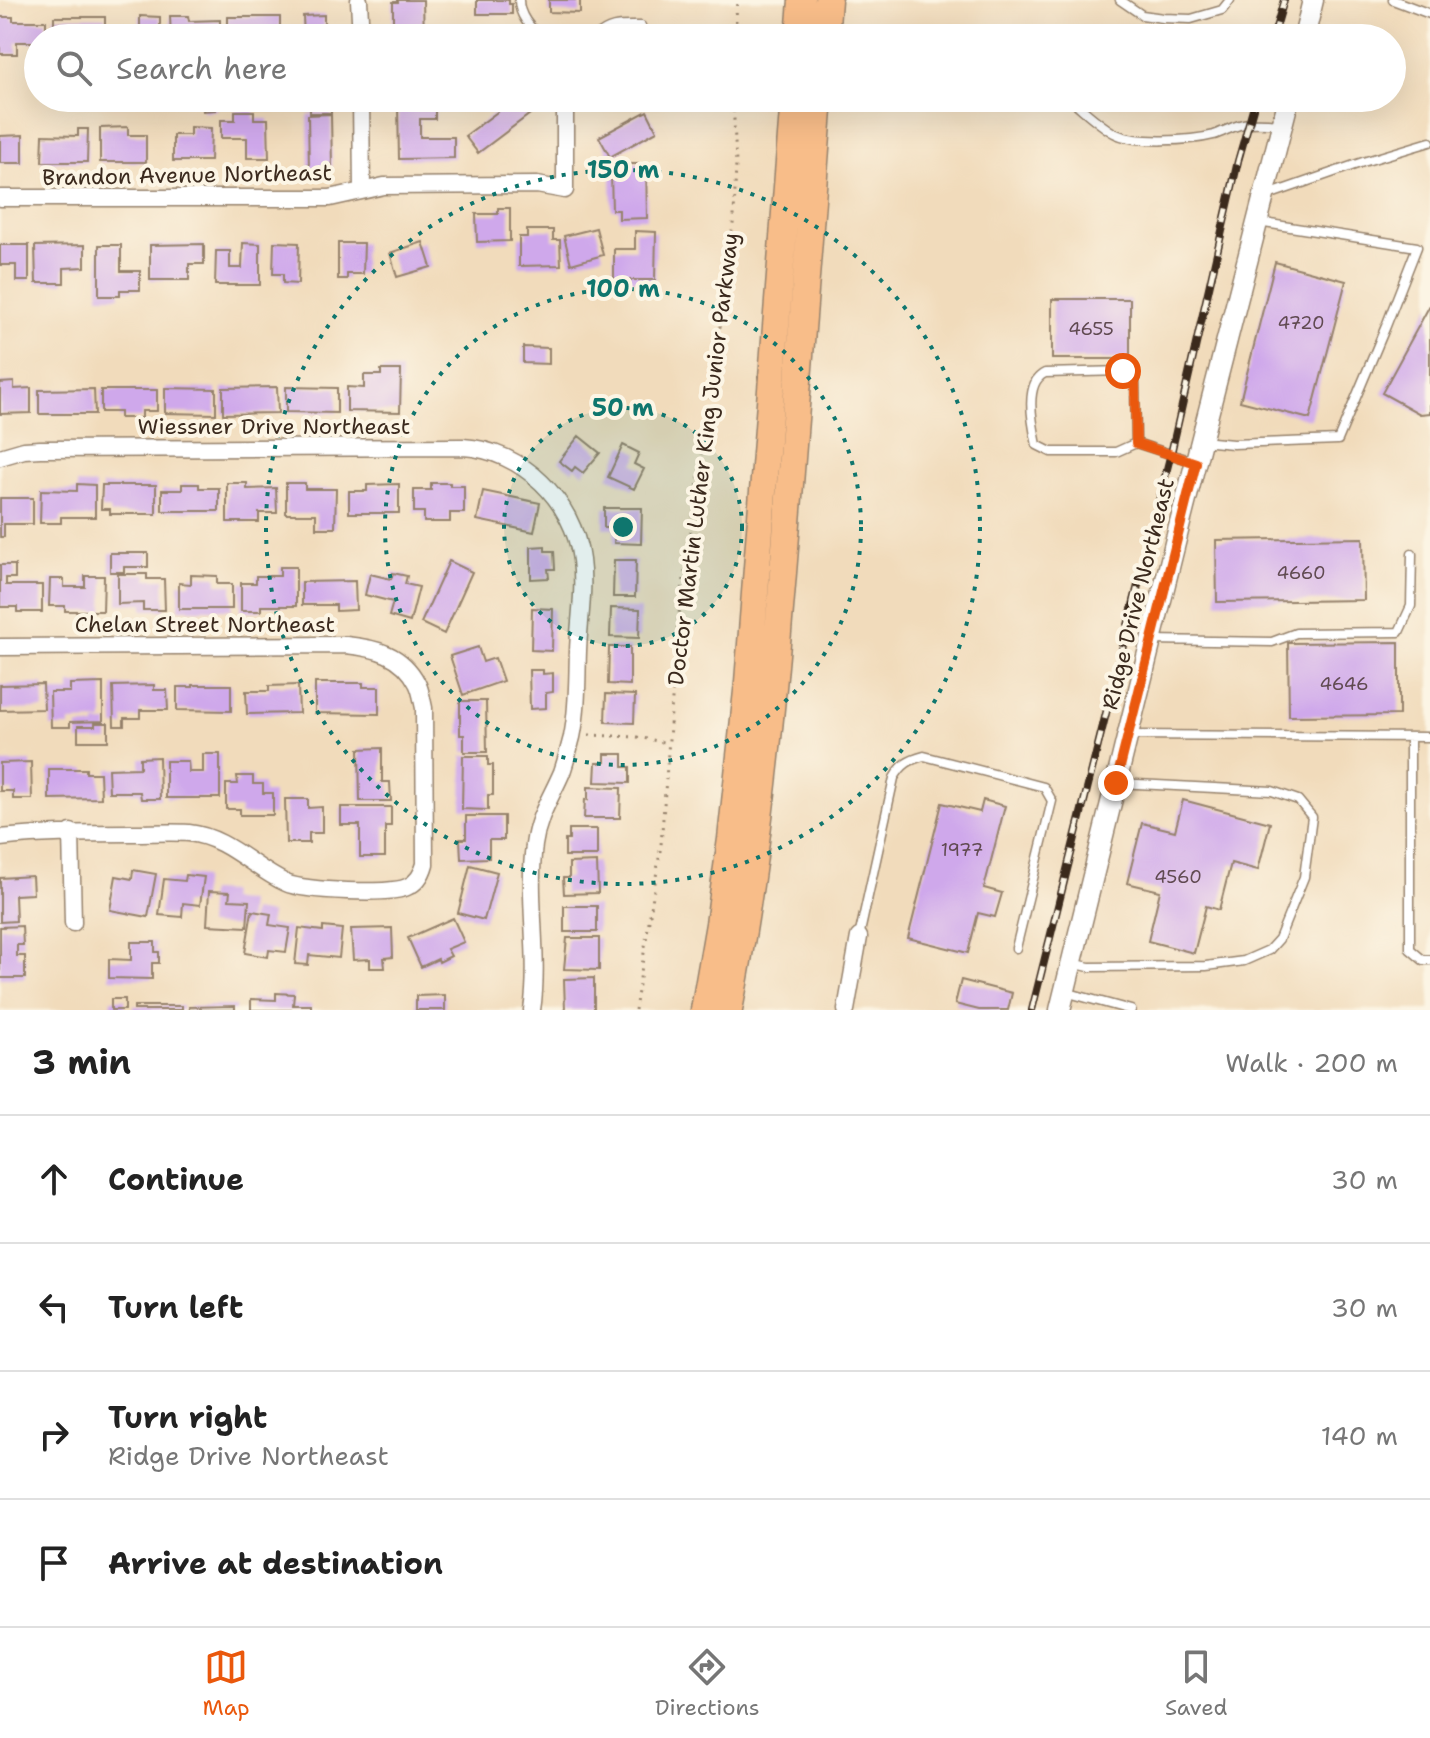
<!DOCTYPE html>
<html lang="en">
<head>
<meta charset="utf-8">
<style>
  :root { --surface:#fff; --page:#f2f2f2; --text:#222; --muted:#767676; --line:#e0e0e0; --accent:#ea580c }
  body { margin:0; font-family:"Shantell Sans",sans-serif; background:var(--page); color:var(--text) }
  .stop { position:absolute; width:24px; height:24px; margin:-18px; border:6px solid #ea580c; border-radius:50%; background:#fff }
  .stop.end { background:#ea580c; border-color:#fff; box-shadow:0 2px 8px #0008 }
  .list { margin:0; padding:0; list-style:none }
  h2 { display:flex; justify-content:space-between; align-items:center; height:104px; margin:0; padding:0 32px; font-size:34px }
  h2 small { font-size:26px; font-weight:400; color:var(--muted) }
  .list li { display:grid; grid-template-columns:52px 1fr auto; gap:24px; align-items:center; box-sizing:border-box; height:128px; padding:0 32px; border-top:2px solid var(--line) }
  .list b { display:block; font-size:30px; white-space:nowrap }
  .list p { margin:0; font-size:26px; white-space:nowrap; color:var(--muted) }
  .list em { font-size:26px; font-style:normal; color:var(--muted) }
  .icon { flex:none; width:44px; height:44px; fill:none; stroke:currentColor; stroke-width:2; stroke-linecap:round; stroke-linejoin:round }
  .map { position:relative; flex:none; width:1430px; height:1010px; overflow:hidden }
  .search { position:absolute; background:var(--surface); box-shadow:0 8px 32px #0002; left:24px; right:24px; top:24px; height:88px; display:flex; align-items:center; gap:20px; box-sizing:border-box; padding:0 28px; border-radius:44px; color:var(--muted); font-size:30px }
  .sheet { height:616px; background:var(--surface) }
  nav { display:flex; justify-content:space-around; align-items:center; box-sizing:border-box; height:112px; border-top:2px solid var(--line); background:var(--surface); font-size:22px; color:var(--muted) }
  nav a { display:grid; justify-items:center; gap:4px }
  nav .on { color:var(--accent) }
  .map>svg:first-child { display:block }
</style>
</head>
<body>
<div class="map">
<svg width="1430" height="1010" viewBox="0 0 1430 1010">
  <rect width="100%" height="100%" fill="#fcf5e5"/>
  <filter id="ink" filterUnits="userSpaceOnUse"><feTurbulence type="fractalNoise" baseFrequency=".0125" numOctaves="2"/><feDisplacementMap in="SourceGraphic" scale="16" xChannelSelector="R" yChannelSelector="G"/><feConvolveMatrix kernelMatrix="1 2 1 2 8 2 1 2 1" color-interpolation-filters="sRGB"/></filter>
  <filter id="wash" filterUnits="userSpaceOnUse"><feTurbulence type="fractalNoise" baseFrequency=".006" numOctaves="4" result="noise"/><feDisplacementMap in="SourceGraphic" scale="32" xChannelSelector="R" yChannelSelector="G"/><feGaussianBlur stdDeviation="1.8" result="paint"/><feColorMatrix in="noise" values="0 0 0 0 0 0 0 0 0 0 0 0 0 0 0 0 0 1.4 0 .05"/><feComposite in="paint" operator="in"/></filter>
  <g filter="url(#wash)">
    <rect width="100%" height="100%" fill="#f1dbbb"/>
    <g id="blocks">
      <path fill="#cfa8eb" d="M398 0H423L424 38H399L398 25H393V2H398Z
        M477 0H509V4H512V14H477Z
        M549 0H580V13L549 12Z
        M324 15V32H328V38H304L303 16Z
        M140 16 160 17V38H116V34H140Z
        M170 16H188L189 21 220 20V38H171Z
        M0 17H13V21H46V38H38V42H17V54H0Z
        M54 17H105V38H54Z
        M228 17H280V38H228Z
        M203 98H216V110L203 111Z
        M310 98H331V113H310Z
        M516 98H519L530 114 478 153 465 136Z
        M435 105V119H420V137H454V158L399 159 398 106Z
        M235 111H254V119H268L269 158H247V138H221V120H235Z
        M647 111 657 131 610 157 599 137Z
        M331 114 332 168 309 169 308 115Z
        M128 127V135H146V162H100V128Z
        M190 127 211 128 210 161H173V135H190Z
        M78 129H88L87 162H42L43 135 78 136Z
        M23 135V163H0V136Z
        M619 164H646L647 218 619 219V210H612L611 174H619Z
        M498 208H510V241L477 242 476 214H498Z
        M596 228 603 255 571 264 564 236Z
        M527 230H553V240H560L561 265 519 266V237H527Z
        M635 231 656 232 655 280H614V249H635Z
        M274 242 299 243 298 284 283 283V274H273Z
        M423 242 431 267 397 277 390 253Z
        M243 243 260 244V285H215L216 251H230V268H242Z
        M338 243H364L363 274H347V279H338Z
        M204 244V264H189V280H150V245Z
        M0 245H29V281H16V265H0Z
        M85 245V267L64 268V283H36L35 246Z
        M99 245H121V271H140V290H120V296H99Z
        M1275 262 1346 281 1310 419 1240 401Z
        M1052 299H1130V359H1052Z
        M1430 305V413L1420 414 1382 393Z
        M523 347 549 348V364L523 363Z
        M381 370H401L400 412 347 411V387L364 388V375H381Z
        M14 382V389L31 388V413L0 414V383Z
        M277 387 278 413 223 414V388Z
        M286 387 337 388V413L286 412Z
        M165 388 216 389V414L165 413Z
        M94 389 95 414H39V390Z
        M101 390H157V411H142V418H120V412H101Z
        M579 436 600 453 583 473 575 467 572 471 559 461Z
        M623 445 639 453 634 464 644 469 634 489 608 477Z
        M227 483H247V489L276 488 277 513H259V522H227Z
        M286 483H305V489H336L335 528H316V514H286Z
        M431 483H450V486H464V513H450V522H424V512H414V490H431Z
        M77 484 95 485V517H61V523H40L41 490 77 491Z
        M182 484H199V488H219V511H162V490H182Z
        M399 484V513H349V491H367V485Z
        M102 485H156V514H110V509H101Z
        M483 491 540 503 534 532 477 520Z
        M0 498H33V524H4V537H0Z
        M604 508H642L641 544 614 543 615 528H604Z
        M1363 538 1364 600 1217 602 1216 540Z
        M545 546V551H554L555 569H548L549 578 531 579V547Z
        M110 553H148V567H124V572H110Z
        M614 560H636L635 597H613Z
        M449 561 472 572 444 634 421 623Z
        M0 565H15V578H6V585H42V612H17V607H0Z
        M280 567H296V606H261V611H241V583H256V576H280Z
        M393 573 407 576 405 584 419 587 410 622 389 616 393 602 365 595 370 574 391 579Z
        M118 574H147V579H164L165 610H143V603L118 604Z
        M191 575 217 576V584H232V609H179V583L191 584Z
        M85 576H104L103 611H65V606H49L50 579H64V587H85Z
        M355 581 356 610 336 611V605H302V582Z
        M532 608 553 609 552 651 531 650Z
        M611 608 640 609 639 638 610 637Z
        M1399 642V715L1289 716 1288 643Z
        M478 647 483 662 495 658 503 681 463 695 450 656Z
        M609 647H630V685L608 684Z
        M529 670H543V674L553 673V692L546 693V708L530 709Z
        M103 683V721L70 722V727H51L50 692H70V684Z
        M315 683H363V687H379V714L315 713Z
        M43 684 44 709 0 710V685Z
        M154 685V690H167L168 710H140V718H124V726H114L113 686Z
        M193 685H231V711L177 710V687H193Z
        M298 685 299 713 247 714 246 691H269V686Z
        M606 694 635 695 634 723 605 722Z
        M460 701H486L487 752H464V735H460Z
        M95 723H108V741H78V726H95Z
        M382 748V782H390L391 801H360L359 749Z
        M203 754H220V798H166V761H188L189 772H203Z
        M605 754H623V767H630V783L595 782 596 763H605Z
        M463 756H488V765H493V795H488V810L462 809Z
        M159 757 160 799H141L140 792H109L108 769 140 768V758Z
        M31 762 32 799H13V791H0V763Z
        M49 769H86V773H100L101 798 49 799Z
        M237 776H253V784H263V793H273V815H240V809H226V784H238Z
        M588 787 621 788 620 818H584L585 799 588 800Z
        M285 799H308V808L322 807V833H309V843H286Z
        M983 800 1005 806 984 888 1002 893 995 917 978 913 968 953 908 938 942 803 980 812Z
        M1183 800 1270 823 1258 870 1231 863 1219 910 1206 906 1194 953 1148 941 1160 891 1127 883 1142 823 1175 831Z
        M341 807H391V826H385V857H360V825H341Z
        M466 816H504V840H489V858L461 859 460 839H466Z
        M569 829H597V856H565V840H569Z
        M597 862 598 893 564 894 563 878H569V863Z
        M470 865 497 872 484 920 458 913Z
        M133 870 156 874 148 917 110 910 116 876 132 879Z
        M186 875 204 877 200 905 183 903 182 917 159 915 164 879 185 881Z
        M32 876 33 894 15 895 16 921 0 922V878Z
        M209 891 230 892 229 900 249 901 247 927 207 925Z
        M564 906H597V932H564Z
        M252 911 271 914 269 925 290 928 286 952 269 950 268 957 245 953Z
        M453 918 464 942 447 949 451 956 439 962 438 959 421 967 408 938Z
        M22 926 23 945H17V956H25V978H0V927Z
        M323 927 342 929 339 958 309 955 308 965 295 964 299 928 323 931Z
        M392 928 393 957 384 958 385 968H370V959L353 960 351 929Z
        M567 938H599V970L564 969Z
        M131 942H155V952H159V963H152V979L109 978V959L131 960Z
        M594 978V1010H565L564 979Z
        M961 980 1012 993 1008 1010H979L955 1004Z
        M276 993 294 994 293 1005H311V1010H251V999L276 1000Z
        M445 995V1010H416V996Z
        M111 999H125V1010H111Z
        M134 1006H182V1010H134Z
        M235 1006V1010H189V1007Z"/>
    </g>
  </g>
  <g filter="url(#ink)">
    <use href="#blocks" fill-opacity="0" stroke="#96826c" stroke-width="2"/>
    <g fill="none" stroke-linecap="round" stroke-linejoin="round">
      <defs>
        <path id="service" d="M519 0C519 16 530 27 541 38
          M1120 0 1142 15 1163 18 1191 19 1222 10 1230 0
          M1393 0 1430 14
          M595 38C610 24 621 26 641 26
          M1069 98C1084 110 1098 124 1114 133 1134 144 1191 141 1214 135 1226 131 1236 124 1249 123 1259 122 1270 123 1281 124
          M1268 195 1363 162 1430 142
          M1201 441 1233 444 1338 440 1386 326 1417 247 1258 222
          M1136 443 1135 380 1132 374 1123 371 1045 373C1023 383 1033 426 1037 445L1051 452H1116L1136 443 1195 462
          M1152 640 1272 642 1296 633 1399 632 1411 606 1412 554
          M1128 735 1430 737
          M1410 737V949L1423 960H1430
          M859 937 894 778C902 764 909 760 924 756L1044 787 1052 801 1016 948
          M1072 963 1089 967 1206 966 1244 961 1269 950 1279 939 1304 877 1312 817 1298 800 1272 791 1118 783
          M1065 992 1131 1010"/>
        <path id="minor" d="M359 0 361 38
          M361 98 362 191
          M0 198H330L384 186 537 185 565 190V98
          M0 457 24 450 40 449 463 447C522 450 574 501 581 560 585 590 579 621 578 651 577 679 578 709 572 737 569 748 566 761 562 772 551 798 538 815 534 845 527 900 540 956 532 1010
          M0 647 346 645C376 648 402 654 417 683 421 690 422 700 424 708L425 864C422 875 417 883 407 887 391 895 303 891 286 883 253 868 227 837 189 833 171 832 152 833 134 833 89 833 45 833 0 838
          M71 832 73 923
          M846 1010 859 937"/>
        <path id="tertiary" d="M1304 38 1313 0
          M1060 1010 1177 535 1289 98"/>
        <path id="trunk" d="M799 38 802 0
          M825 38 828 0
          M704 1010 719 924 731 839 748 682 794 98
          M729 1010C761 845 775 677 788 510 799 372 809 235 820 98"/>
      </defs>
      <use href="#service" stroke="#96826c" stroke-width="11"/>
      <use href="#minor" stroke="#96826c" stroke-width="19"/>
      <use href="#tertiary" stroke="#96826c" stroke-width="23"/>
      <use href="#trunk" stroke="#96826c" stroke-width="29"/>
      <path stroke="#96826c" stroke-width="3" stroke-dasharray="2 6" stroke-linecap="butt" d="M735 38 737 0
        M589 735 637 737 668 743
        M635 1010 661 845 678 620 716 358 734 216 736 163 733 98"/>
      <use href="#service" stroke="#fff" stroke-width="8"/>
      <use href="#minor" stroke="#fff" stroke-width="16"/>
      <use href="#tertiary" stroke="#fff" stroke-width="20"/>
      <use href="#trunk" stroke="#f8bd89" stroke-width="26"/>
      <defs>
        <path id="rail" d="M1273 38 1284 0
          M1032 1010 1172 449 1238 161 1256 98"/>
      </defs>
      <use href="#rail" stroke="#3b2a1e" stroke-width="8"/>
      <use href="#rail" stroke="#fcf5e5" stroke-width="5" stroke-dasharray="15" stroke-linecap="butt"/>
    </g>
  </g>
  <g fill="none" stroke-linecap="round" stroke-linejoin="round" filter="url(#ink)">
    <path stroke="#ea580c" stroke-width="10" d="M1116 783 1196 463 1136 443 1135 380 1132 374 1123 371"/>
  </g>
  <circle cx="623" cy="527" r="119" fill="#0f766e" fill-opacity=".12"/>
  <g fill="none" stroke="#0f766e" stroke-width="4" stroke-dasharray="4 8">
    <circle cx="623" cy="527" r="119"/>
    <circle cx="623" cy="527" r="238"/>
    <circle cx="623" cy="527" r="357"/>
  </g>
  <g text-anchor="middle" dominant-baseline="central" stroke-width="8" stroke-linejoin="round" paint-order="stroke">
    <g font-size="18" fill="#604a51">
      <text x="1301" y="323">4720</text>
      <text x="1091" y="329">4655</text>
      <text x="1301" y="573">4660</text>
      <text x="1344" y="684">4646</text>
      <text x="962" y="850">1977</text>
      <text x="1178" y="877">4560</text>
    </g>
    <g font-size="22" fill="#3b2a1e" stroke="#fcf5e5">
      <text transform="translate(187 175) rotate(-1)">Brandon Avenue Northeast</text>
      <text x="274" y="426">Wiessner Drive Northeast</text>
      <text transform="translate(703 459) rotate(-83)">Doctor Martin Luther King Junior Parkway</text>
      <text transform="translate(1138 594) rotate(-76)">Ridge Drive Northeast</text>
      <text x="205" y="624">Chelan Street Northeast</text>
    </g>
  </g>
  <circle cx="623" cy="527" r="12" fill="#0f766e" stroke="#fcf5e5" stroke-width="4"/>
  <g font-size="24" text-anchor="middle" font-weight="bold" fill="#0f766e" stroke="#fcf5e5" stroke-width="8" stroke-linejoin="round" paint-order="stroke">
    <text x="623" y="178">150 m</text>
    <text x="623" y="297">100 m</text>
    <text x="623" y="416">50 m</text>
  </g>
</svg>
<div class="stop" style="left:1123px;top:371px"></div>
<div class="stop end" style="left:1116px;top:783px"></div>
<div class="search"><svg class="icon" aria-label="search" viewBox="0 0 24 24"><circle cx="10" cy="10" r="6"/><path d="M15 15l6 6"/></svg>Search here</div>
</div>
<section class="sheet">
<h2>3 min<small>Walk · 200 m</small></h2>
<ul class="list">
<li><svg class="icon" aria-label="ahead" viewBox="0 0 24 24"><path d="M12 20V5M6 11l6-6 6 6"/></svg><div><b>Continue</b></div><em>30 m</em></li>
<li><svg class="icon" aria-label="left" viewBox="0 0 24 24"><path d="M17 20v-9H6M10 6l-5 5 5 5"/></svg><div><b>Turn left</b></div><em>30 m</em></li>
<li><svg class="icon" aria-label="right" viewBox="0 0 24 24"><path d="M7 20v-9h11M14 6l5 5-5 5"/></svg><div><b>Turn right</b><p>Ridge Drive Northeast</p></div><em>140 m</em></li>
<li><svg class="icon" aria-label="arrive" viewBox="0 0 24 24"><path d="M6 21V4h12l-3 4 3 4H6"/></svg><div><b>Arrive at destination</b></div></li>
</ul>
</section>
<nav>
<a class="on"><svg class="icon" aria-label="map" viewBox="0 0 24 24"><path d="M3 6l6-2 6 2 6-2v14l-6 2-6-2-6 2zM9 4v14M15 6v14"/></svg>Map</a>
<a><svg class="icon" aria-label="directions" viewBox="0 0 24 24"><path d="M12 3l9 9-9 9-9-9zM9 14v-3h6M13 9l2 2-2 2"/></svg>Directions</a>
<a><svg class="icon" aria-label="saved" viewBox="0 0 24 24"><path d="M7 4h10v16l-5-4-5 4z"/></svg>Saved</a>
</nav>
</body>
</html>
